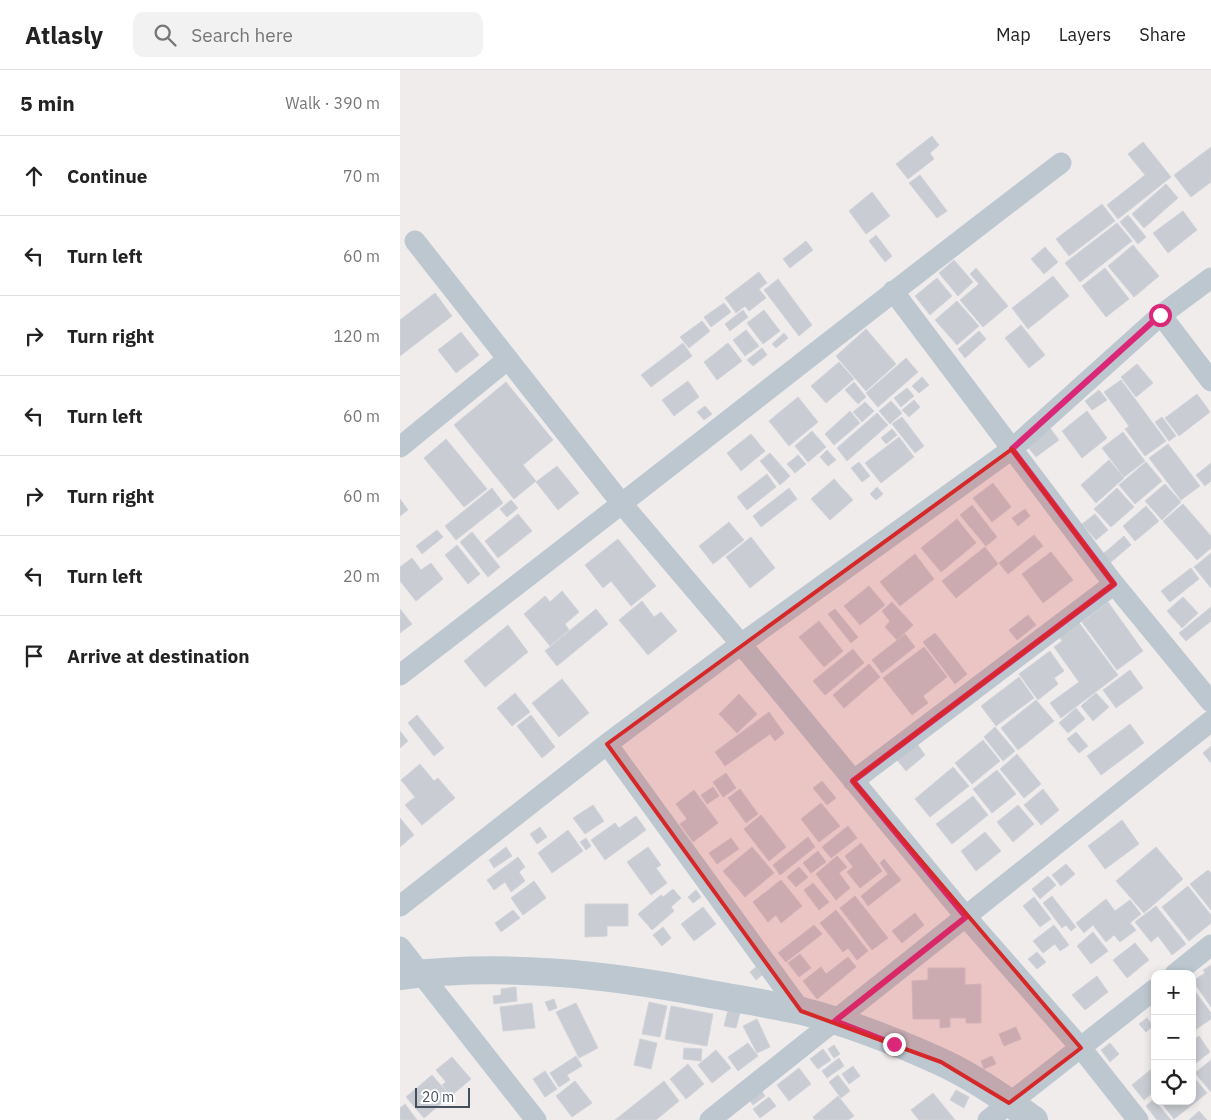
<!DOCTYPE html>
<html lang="en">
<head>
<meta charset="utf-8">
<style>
  :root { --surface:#fff; --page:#f2f2f2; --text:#222; --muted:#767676; --line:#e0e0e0 }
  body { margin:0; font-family:"IBM Plex Sans",sans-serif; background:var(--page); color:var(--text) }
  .controls { position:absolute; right:15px; bottom:15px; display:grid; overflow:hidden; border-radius:10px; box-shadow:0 2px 8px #0003 }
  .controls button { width:45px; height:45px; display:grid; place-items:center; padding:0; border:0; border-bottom:1px solid var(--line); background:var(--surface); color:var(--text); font:25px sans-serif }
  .scale { position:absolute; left:15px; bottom:12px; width:55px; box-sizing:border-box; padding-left:5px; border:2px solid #44505b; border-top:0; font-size:14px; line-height:18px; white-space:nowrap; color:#44505b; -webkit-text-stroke:4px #fff; paint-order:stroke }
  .stop { position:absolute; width:15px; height:15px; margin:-11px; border:4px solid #db2777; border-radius:50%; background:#fff }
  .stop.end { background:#db2777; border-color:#fff; box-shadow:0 1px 5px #0008 }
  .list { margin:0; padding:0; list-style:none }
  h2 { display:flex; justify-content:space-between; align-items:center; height:65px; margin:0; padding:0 20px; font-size:21px }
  h2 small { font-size:16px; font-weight:400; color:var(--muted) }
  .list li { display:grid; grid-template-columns:32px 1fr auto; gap:15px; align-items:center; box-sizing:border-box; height:80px; padding:0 20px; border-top:1px solid var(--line) }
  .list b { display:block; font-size:19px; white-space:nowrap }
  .list em { font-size:16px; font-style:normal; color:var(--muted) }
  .icon { flex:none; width:28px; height:28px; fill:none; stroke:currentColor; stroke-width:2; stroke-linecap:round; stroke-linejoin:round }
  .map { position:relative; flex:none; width:811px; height:1050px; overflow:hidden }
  header { display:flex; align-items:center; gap:30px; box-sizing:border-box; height:70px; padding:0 25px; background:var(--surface); border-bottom:1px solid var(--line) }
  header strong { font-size:24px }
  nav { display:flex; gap:28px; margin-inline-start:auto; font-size:18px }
  .search { width:350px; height:45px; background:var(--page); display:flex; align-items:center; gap:12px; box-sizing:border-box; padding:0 18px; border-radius:10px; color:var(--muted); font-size:19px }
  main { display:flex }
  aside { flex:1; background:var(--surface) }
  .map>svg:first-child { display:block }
</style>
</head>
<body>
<header>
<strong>Atlasly</strong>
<div class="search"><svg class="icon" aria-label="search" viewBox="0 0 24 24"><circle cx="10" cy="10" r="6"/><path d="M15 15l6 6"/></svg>Search here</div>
<nav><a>Map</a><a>Layers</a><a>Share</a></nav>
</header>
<main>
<aside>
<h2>5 min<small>Walk · 390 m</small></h2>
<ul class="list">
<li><svg class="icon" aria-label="ahead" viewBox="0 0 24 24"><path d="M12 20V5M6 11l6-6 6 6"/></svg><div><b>Continue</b></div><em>70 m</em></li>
<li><svg class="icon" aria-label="left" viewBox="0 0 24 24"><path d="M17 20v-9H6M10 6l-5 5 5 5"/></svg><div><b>Turn left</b></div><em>60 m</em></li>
<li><svg class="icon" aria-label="right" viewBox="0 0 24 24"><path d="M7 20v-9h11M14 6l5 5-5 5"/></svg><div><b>Turn right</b></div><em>120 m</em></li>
<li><svg class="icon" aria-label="left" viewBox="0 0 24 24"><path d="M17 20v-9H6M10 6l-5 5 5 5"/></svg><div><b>Turn left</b></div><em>60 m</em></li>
<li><svg class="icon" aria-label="right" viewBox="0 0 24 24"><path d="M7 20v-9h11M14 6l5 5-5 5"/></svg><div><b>Turn right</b></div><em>60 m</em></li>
<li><svg class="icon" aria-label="left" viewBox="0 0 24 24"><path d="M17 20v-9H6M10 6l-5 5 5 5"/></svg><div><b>Turn left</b></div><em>20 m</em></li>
<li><svg class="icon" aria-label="arrive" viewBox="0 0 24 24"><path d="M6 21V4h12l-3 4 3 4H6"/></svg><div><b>Arrive at destination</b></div></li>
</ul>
</aside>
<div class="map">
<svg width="811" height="1050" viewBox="0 0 811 1050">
  <rect width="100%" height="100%" fill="#f0ecec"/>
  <path fill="#c9ccd2" stroke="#d0d3d9" d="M532 66 539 75 530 83 534 89 508 109 496 94Z
    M743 72 771 107 718 149 707 135 745 105 728 84Z
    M811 77V112L791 127 774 105Z
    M520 105 547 141 537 148 509 113Z
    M766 114 778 128 744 158 732 144Z
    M472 122 490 146 466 164 449 141Z
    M702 134 715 151 669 186 656 169Z
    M783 141 797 160 768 183 753 163Z
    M728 145 746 167 738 174 720 152Z
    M717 153 732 171 680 212 665 193Z
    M476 165 492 186 485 192 469 171Z
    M406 171 413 180 390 198 383 189Z
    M733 175 759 206 734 227 708 196Z
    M645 177 658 192 644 204 631 189Z
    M554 190 573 212 558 226 539 203Z
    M576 198 608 236 583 257 560 230 579 214 570 204Z
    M705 198 729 229 706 247 682 216Z
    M359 202 367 213 359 219 366 228 349 241 345 236 336 243 325 228Z
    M653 206 669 226 628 259 612 238Z
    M537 208 552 226 530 245 515 226Z
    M378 209 412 255 399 266 364 220Z
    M35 223 52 246 0 286V250Z
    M557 231 579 256 557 275 535 250Z
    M324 233 331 242 311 257 304 247Z
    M343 240 348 247 330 261 325 254Z
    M364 240 380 261 363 274 347 253Z
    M302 251 310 261 289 278 280 267Z
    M621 255 645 285 629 298 605 268Z
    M466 259 496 294 466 321 436 286Z
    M346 260 359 276 345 286 333 270Z
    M579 261 586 269 565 288 558 279Z
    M61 262 79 285 56 303 38 280Z
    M384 263 388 268 376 278 372 274Z
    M283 273 292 286 251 317 241 305Z
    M328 273 342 291 317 310 304 292Z
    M362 278 367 285 353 296 347 290Z
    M506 288 518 302 478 337 466 323Z
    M439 292 454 309 426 333 411 316Z
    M737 294 753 313 736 327 721 307Z
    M522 307 529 315 519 323 512 316Z
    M721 310 766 371 745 386 725 359 729 356 704 322Z
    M288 311 299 327 274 346 262 330Z
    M106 312 153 370 123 395 136 411 114 429 54 355Z
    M454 312 466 327 458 334 445 320Z
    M507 318 514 326 501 337 494 328Z
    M699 320 707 330 692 340 685 331Z
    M797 324 810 342 779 366 765 348Z
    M398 327 418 352 389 376 369 351Z
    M514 330 520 337 509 347 502 340Z
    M491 331 502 343 490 354 479 341Z
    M465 332 474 341 462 352 453 342Z
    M305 336 312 344 304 350 297 342Z
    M450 341 460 353 434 375 425 364Z
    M687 341 707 368 682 388 662 361Z
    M477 343 488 355 447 391 437 378Z
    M502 347 524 376 515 383 492 354Z
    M762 347 776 366 769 371 755 352Z
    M650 358 659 370 636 387 627 376Z
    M492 359 497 365 486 374 481 368Z
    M412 361 426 377 408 392 395 376Z
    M723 362 745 391 724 407 702 378Z
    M351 364 365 381 341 401 327 383Z
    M499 367 514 387 481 413 465 393Z
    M46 369 87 419 64 437 24 388Z
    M768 374 800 416 781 430 749 388Z
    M427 380 436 390 428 396 420 387Z
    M370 383 390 406 380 415 360 391Z
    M398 385 406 394 395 403 387 394Z
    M709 390 724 408 696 433 681 415Z
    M459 392 470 406 462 412 451 398Z
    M746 392 762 411 735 434 719 415Z
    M811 393V411L805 416 796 405Z
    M157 396 179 423 158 440 136 412Z
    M367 404 376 417 347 440 337 427Z
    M434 409 453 430 430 450 411 429Z
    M593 413 611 437 592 452 573 428Z
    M765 414 781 432 762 450 745 431Z
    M477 417 483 424 476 430 470 424Z
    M92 418 103 433 56 470 45 456Z
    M389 418 397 429 361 457 353 446Z
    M717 418 734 437 711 457 694 439Z
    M0 429 8 440 0 446Z
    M111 430 118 438 107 447 100 439Z
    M783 434 811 466V478L797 490 763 451Z
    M572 435 597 467 586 476 560 445Z
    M746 436 759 451 735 471 723 456Z
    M625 439 630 446 618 456 612 448Z
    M118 444 132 461 98 488 85 471Z
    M695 444 708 460 696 470 682 454Z
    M557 449 576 473 541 502 521 478Z
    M329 452 344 470 313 494 299 476Z
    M37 460 43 467 22 484 16 476Z
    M72 462 100 497 88 507 60 472Z
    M634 465 643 476 608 504 599 493Z
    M724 466 731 475 711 492 703 484Z
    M351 467 375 498 350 518 326 487Z
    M218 469 256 516 231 536 211 511 203 518 185 495Z
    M57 475 80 504 68 514 45 485Z
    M585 477 598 494 556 528 542 511Z
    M651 482 673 510 643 533 622 504Z
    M811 483V518L794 497Z
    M515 484 534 509 500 536 480 512Z
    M12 488 21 500 31 493 43 509 16 531 0 511V497Z
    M791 498 799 509 770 532 761 521Z
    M469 516 485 535 460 555 444 536Z
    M162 521 179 542 165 554 169 560 150 576 124 544 145 526 150 532Z
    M783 527 798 543 782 558 767 541Z
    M242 531 254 547 261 542 277 561 248 585 219 550Z
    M492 532 513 555 497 570 485 557 490 551 482 541Z
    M708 532 743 581 717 600 682 552Z
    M811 537V551L786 571 779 563Z
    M0 539 12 554 0 563Z
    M196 539 208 554 157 596 145 581Z
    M435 539 458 567 451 573 428 544Z
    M628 545 636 555 617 570 609 560Z
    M677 550 718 605 661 648 650 633 679 612 654 577 662 571 658 565Z
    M419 551 443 581 424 597 399 567Z
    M108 555 128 582 85 617 64 591Z
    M535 563 567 604 555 614 523 572Z
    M505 564 515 577 482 603 472 590Z
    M524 577 547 607 523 626 528 633 512 645 483 608Z
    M453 579 464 593 425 625 413 611Z
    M650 581 664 601 654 608 658 614 638 630 619 604Z
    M469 594 480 607 444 638 433 625Z
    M730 600 743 618 716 638 703 620Z
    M619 607 634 628 596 656 581 636Z
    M162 609 189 643 159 667 132 633Z
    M115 623 130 642 112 656 97 638Z
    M696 623 709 637 693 651 681 636Z
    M339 624 357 644 337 663 319 644Z
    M636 630 654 651 618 680 601 658Z
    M676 638 685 649 668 663 659 653Z
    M369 642 384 663 375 671 370 664 325 696 315 682Z
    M17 645 44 678 34 686 8 653Z
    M131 645 155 677 142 688 117 656Z
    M730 654 744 673 701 705 687 686Z
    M595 657 615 681 603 691 584 667Z
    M0 661 8 671 0 678Z
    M676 662 688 676 679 683 667 669Z
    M583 670 600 691 572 714 555 693Z
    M517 674 525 685 506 701 497 690Z
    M811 676V693L803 683Z
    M617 684 641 714 624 728 600 699Z
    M20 694 34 711 38 708 55 728 22 755 5 735 15 727 1 710Z
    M553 697 569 716 530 747 515 729Z
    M597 700 616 724 592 743 573 719Z
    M326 703 336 718 323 727 313 712Z
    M422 711 436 728 427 735 413 718Z
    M313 717 319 726 307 734 301 725Z
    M340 719 358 744 346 753 328 728Z
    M643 719 659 740 641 755 624 735Z
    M294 720 318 753 293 772 280 754 287 749 276 734Z
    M573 726 588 745 552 774 536 754Z
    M421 733 440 756 419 772 401 749Z
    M193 735 204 751 185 764 173 748Z
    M618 735 634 754 613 772 597 752Z
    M361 745 386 777 369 791 344 759Z
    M236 746 246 760 205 790 191 770 215 753 219 758Z
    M0 748 14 765 0 777Z
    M722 750 739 774 705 799 688 776Z
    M448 756 457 768 431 788 422 777Z
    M140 757 147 767 137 774 130 764Z
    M168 760 183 781 152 803 138 783Z
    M585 762 601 781 576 801 561 781Z
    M408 767 415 777 380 805 373 795Z
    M186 768 191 776 186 780 180 772Z
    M331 768 339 779 317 794 309 783Z
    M461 773 482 801 460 818 447 802 453 797 445 786Z
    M106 777 112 786 94 798 89 790Z
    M248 777 261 795 256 798 267 813 251 825 227 792Z
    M352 777 374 803 345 827 323 801Z
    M756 777 783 809 744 843 716 811Z
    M418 781 426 792 411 803 403 793Z
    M437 786 447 797 439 803 450 818 436 830 416 804Z
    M118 787 125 797 119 802 125 811 111 822 105 812 94 820 87 810Z
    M484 789 501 810 468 836 461 826 488 804 480 793Z
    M666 794 675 804 661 816 652 805Z
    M399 797 408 807 396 817 387 807Z
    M808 800 811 803V840L790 814Z
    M648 806 656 815 640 829 632 819Z
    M381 810 402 836 381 853 376 845 368 852 353 832Z
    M134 811 146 828 123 845 111 828Z
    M413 813 429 832 419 840 404 820Z
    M788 816 811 845V853L789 871 762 837Z
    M273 819 281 828 271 837 274 841 252 860 238 844 261 825 263 827Z
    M296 820 301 827 293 833 288 827Z
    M455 826 488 868 472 880 440 838Z
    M652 826 676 857 671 861 666 855 662 858 643 833Z
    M634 827 651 849 640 857 623 836Z
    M706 829 715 841 730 830 741 844 730 853 736 860 720 872 714 865 706 872 693 855 684 863 676 853Z
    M185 834H228V856H207V866L185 867Z
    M756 836 786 874 772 885 758 866 751 872 735 852Z
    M303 837 316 854 294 871 281 854Z
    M113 840 120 848 101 862 95 853Z
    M436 840 468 881 457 890 448 878 443 882 420 853Z
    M515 843 524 855 502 873 492 861Z
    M414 855 422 864 386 892 378 883Z
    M654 855 669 875 660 881 655 874 643 883 633 871Z
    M263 857 271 868 262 876 253 865Z
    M693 862 708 881 691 894 677 876Z
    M735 873 749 890 727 908 713 890Z
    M637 882 646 892 637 899 628 889Z
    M400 884 411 898 399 907 388 893Z
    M448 887 456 897 417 929 403 911 421 897 426 904Z
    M811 895V937L793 911 805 903 803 900Z
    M356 897 362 905 356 910 350 902Z
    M528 898H565V915L581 914V953H566V948H550V957L540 958V949H513L512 911 528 910Z
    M697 906 708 922 685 940 672 925Z
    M116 917 117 931 94 934 93 926 101 925V919Z
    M792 917 811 943V949L795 960 792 957Z
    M154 929 157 938 149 941 145 932Z
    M249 932 267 936 260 967 242 964Z
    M132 933 135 958 103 961 100 937Z
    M176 933 198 978 179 988 156 942Z
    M271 936 313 944 307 976 265 969Z
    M328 940 340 943 336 958 324 956Z
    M747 948 753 956 746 962 739 954Z
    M357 949 370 977 357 983 343 956Z
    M616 957 621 969 604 976 599 964Z
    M799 966 810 982 792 996V971Z
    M240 969 257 973 251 999 234 995Z
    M348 973 358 986 338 1001 328 987Z
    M710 973 719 984 710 992 701 980Z
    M434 975 440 984 434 988 428 979Z
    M284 978 302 979 301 991 283 989Z
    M423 979 431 990 418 999 410 989Z
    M316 980 331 998 312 1013 298 995Z
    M176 986 182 996 167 1005 170 1010 159 1017 150 1003Z
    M592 986 596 994 584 999 581 991Z
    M52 987 71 1009 51 1026 42 1015 46 1012 36 1000Z
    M439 988 444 996 427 1008 422 1001Z
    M811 990V1022L795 1003Z
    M288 994 304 1014 286 1029 270 1009Z
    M453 996 460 1006 449 1014 442 1004Z
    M755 996V1021L744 1030 732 1015Z
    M399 998 411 1014 389 1031 377 1015Z
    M145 1001 157 1019 145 1027 133 1009Z
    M32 1005 50 1026 24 1048 6 1027Z
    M438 1005 450 1021 441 1028 429 1012Z
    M792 1005 807 1023 774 1049 760 1031H792Z
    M175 1011 192 1033 172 1047 156 1026Z
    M264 1011 279 1031 256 1050H215Z
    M360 1019 365 1026 353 1035 348 1028Z
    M556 1020 569 1027 564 1038 550 1030Z
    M533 1023 555 1050H519L511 1040Z
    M438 1026 454 1046 448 1050H415L413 1047Z
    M369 1027 376 1036 360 1048 353 1039Z
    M754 1029 755 1031 771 1050H757L746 1036Z
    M5 1034 17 1050H0V1038Z
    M799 1041 807 1050H789Z"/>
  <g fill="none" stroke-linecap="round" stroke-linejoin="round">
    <path stroke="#bcc7d0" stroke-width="21" d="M15 171 222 434 341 574 566 847 681 978 738 1050
      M493 221 714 514 811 632
      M761 245 811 311
      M0 377 108 289
      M0 605C221 436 439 262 661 93
      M207 674 401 941
      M453 711 714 514
      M0 836 207 674 341 574 612 379 761 245 811 208
      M0 877 136 1050
      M775 904 811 875
      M310 1050 811 651
      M588 1050 755 919"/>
    <path stroke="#bcc7d0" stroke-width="28" d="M0 906C102 893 204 904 305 923 337 929 370 934 402 941 449 953 497 972 541 992 574 1007 604 1029 634 1050"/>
  </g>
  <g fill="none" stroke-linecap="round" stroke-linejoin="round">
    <path stroke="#db2777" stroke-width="6" d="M494 974 435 951 566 847 453 711 714 514 612 379 760 245"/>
  </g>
  <path fill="#d62828" fill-opacity="0.2" stroke="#d62828" stroke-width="4" stroke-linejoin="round" d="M612 379 714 514 453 711 681 978 609 1033 541 992 401 941 207 674Z"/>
</svg>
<div class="controls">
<button>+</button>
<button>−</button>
<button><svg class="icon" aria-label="locate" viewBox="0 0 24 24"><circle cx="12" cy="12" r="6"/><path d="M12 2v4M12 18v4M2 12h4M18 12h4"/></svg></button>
</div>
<div class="scale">20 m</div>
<div class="stop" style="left:760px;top:245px"></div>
<div class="stop end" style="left:494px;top:974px"></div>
</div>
</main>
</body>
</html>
